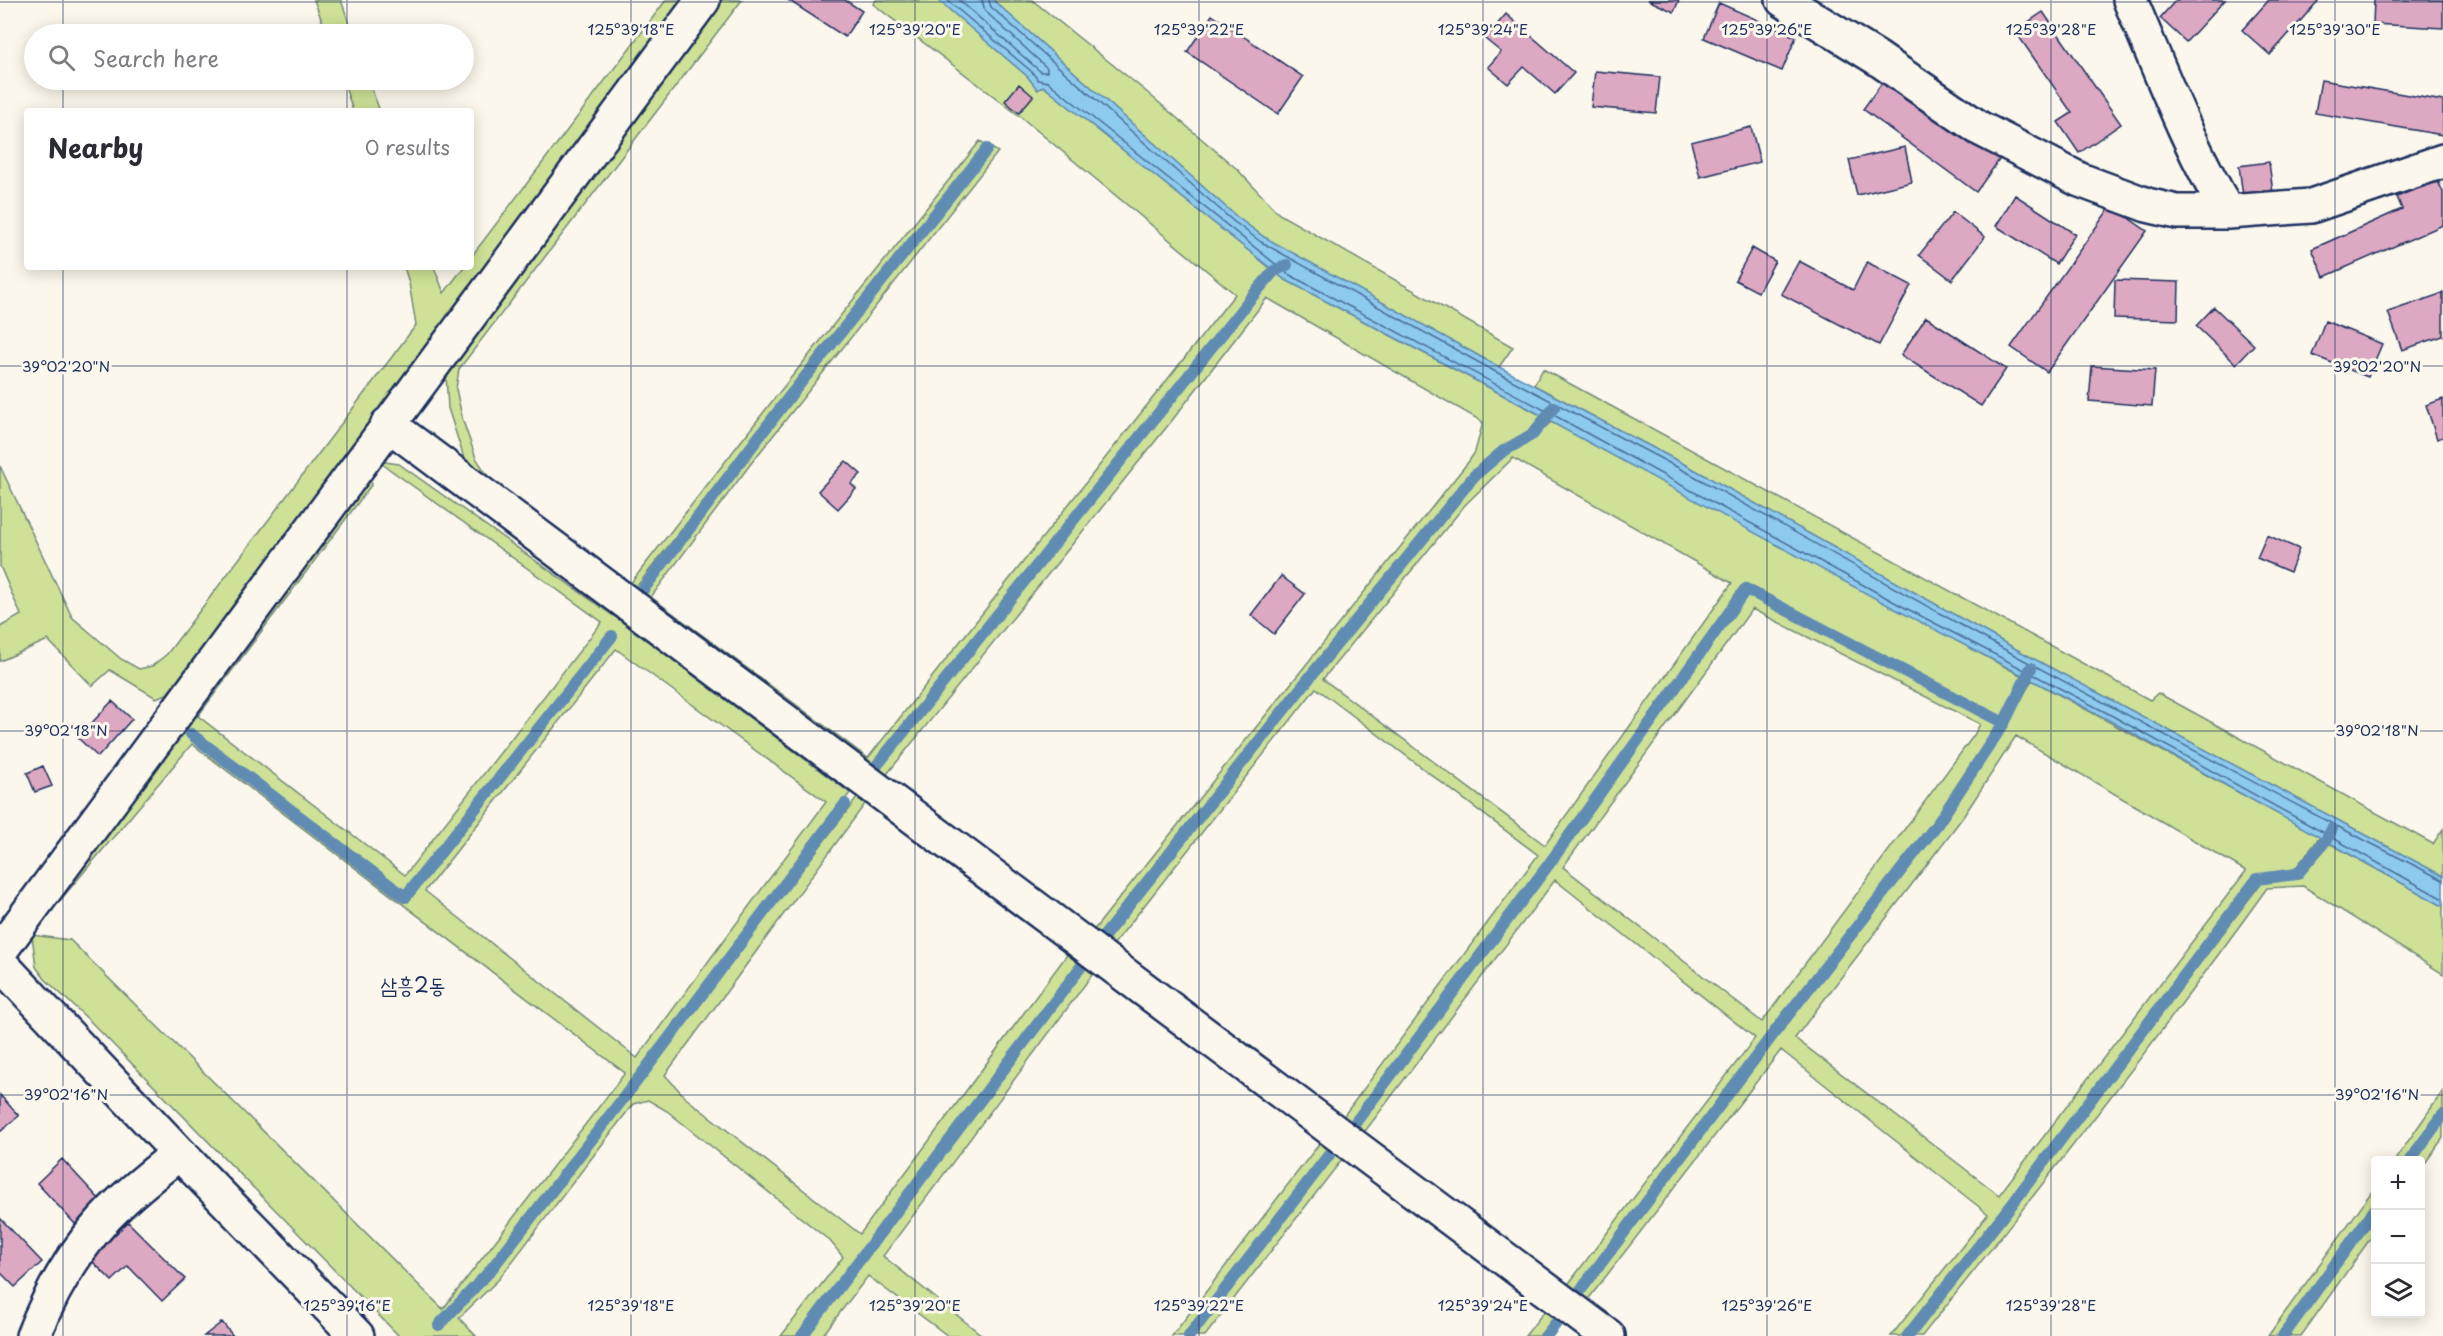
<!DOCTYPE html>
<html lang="en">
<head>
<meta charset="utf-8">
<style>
  :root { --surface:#fff; --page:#f2f2f3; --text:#2b2b33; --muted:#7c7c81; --line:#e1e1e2 }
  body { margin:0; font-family:"Playpen Sans","Poor Story",sans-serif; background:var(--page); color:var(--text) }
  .controls { position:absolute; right:18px; bottom:18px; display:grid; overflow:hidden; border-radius:6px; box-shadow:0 3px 15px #0003 }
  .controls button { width:54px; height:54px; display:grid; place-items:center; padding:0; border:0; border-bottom:2px solid var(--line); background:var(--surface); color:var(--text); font:30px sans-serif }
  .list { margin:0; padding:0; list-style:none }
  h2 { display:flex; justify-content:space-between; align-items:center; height:78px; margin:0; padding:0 24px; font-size:26px }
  h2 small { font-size:20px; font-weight:400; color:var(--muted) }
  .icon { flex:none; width:33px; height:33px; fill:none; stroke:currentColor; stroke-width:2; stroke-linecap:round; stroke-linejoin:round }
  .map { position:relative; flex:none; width:2443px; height:1336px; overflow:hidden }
  .search { position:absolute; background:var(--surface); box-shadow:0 3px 15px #0003; left:24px; top:24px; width:450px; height:66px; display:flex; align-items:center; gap:15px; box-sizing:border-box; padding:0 21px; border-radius:33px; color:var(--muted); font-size:22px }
  .panel { position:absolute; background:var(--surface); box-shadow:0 3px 15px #0003; left:24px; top:108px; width:450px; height:162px; border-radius:6px }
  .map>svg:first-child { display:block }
</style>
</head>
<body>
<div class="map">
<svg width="2443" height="1336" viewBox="0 0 2443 1336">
  <rect width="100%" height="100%" fill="#fbf7ec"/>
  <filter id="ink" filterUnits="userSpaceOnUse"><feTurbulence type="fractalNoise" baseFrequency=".0167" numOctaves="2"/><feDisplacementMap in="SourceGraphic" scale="12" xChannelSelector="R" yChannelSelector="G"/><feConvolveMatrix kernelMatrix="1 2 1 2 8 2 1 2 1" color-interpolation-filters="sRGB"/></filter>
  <g filter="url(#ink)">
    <path fill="#cee196" stroke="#74887a" stroke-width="1.5" fill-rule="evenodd" d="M314 0H341L353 34H327Z
      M666 0H696L445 334 326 481 251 588 167 694 156 698 110 670 92 686 48 640 0 661V627L21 615 0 566V466L72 617 121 659 139 669 152 666 167 654 416 325 409 283 404 267H434L444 293 464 267H471V257Z
      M721 0H742L459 369 456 389 463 421 476 458 495 487 630 584 770 404 980 141 998 152 749 466 651 597 868 758 1235 294 1017 114 873 4 876 0H938L1027 76 1038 90 1043 86 1284 279 1542 416 1532 431 1501 449 1470 474 1092 944 1085 941 1469 461 1475 452 1483 422 1267 298 1170 423 879 784 870 779 1128 455 1254 302 1252 296 1247 298 1125 453 864 776 636 605 792 397 990 152 989 146H984L626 600 483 492 463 455 448 408 446 375 454 348Z
      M993 0H1032L1143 89 1237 169 1279 214 1513 347 1499 367 1264 237 1237 217Z
      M343 80H368L380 111H353Z
      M1543 369 2150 700 2158 693 2433 844 2443 829V876L2023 653 1697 471 1534 385Z
      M1551 422 2022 676 2003 719 1747 585 1741 586C1616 773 1479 952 1344 1132L1336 1126 1538 855 1316 688 1106 954 1097 949 1316 674 1476 478 1503 454 1535 437ZM1513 458 1732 583 1545 845 1323 679 1465 505Z
      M378 461 399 464 622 622 850 793 641 1072 486 1271 435 1326 438 1330 492 1275 857 798 865 804 665 1075 687 1099 860 1234 1069 952 1081 961 860 1259 800 1336H781L843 1257 830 1241 667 1111 648 1100 633 1104 499 1279 459 1318 476 1336H399L91 1022 45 979 36 967 32 935 70 940 443 1309 625 1073 192 744 57 904 41 906 363 468 372 484 198 716 405 875 602 622ZM611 636V644L408 902 186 731H192L405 891 603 642ZM616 649 826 802 637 1058 425 891Z
      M1747 593 2000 725 1932 823 1571 1296 1563 1291 1755 1038 1555 880 1357 1142 1350 1136 1552 866ZM1752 609 1980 724 1974 735 1762 1022 1563 867Z
      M2032 680 2320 837 2295 869 2255 877 2005 1205 1901 1336H1891L1988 1214 1781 1050 1583 1306 1576 1302C1657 1196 1737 1089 1818 984 1895 886 1974 790 2032 680ZM2016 736 2246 871 1999 1195 1795 1038 1963 817Z
      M2329 843 2443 906V974L2303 886 2267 888C2157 1041 2039 1189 1922 1336H1912L2016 1205 2262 882 2299 876Z
      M1086 965 1095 971 883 1256 983 1336H948L868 1276 822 1336H807Z
      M2443 1091V1109L2406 1160H2395Z
      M2443 1123V1138L2421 1169 2420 1160H2415Z
      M1322 1140 1332 1148 1186 1336H1172Z
      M1336 1151 1344 1157 1205 1336H1193Z
      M2375 1187V1203L2279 1336H2268Z
      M2375 1215V1232L2301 1336H2288Z
      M1550 1304 1560 1310 1539 1336H1525Z"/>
    <path fill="#8ecaee" stroke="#608cb4" stroke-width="1.5" d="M938 0H993L1237 217 1264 237 1499 367 1697 471 2023 653 2443 876V906L2107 719 1895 609 1551 422 1547 418 1284 279 1043 86 1038 90 1027 76Z"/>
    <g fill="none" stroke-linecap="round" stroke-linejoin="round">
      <path stroke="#496d98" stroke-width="1.5" d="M947 0 1031 71 1038 80 1048 82 1288 274 1550 413 1898 604 2109 714 2443 899
        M959 0 1041 72H1047V68L985 11 982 0
        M989 0 991 7 1233 221 1261 242 1496 372 1694 476 2020 658 2327 821 2443 880"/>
      <path stroke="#608cb4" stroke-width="12" d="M632 604 790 396 987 149
        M191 734 405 897 612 636
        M870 774 1250 299 1274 271 1287 265
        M1097 945 1314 672 1474 476 1502 452 1533 434 1554 407
        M1352 1127 1549 864 1746 589 2004 723
        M2410 1160 2443 1115
        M1574 1299 1773 1034 1938 823 2004 723 2031 668
        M439 1325 489 1272 642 1074 845 804
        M802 1336 1080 968
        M1189 1336 1329 1155
        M1546 1336 1561 1317
        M1908 1336 2012 1204 2257 879 2297 874 2326 840 2332 829
        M2283 1336 2376 1208"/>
    </g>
    <path fill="#dda8c1" stroke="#1b2f5e" stroke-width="1.5" d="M788 0H845L862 11 845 37Z
      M1648 0H1679L1674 12Z
      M2176 0H2225L2186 42 2160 18Z
      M2269 0H2319L2270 55 2242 30Z
      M2374 0H2443V28L2373 24Z
      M1719 3 1796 37 1782 71 1704 38Z
      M2043 12 2121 124 2079 153 2058 122 2072 113 2015 31Z
      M1506 14 1574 73 1555 94 1524 67 1508 84 1488 67 1501 52 1485 39Z
      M1212 15 1303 77 1278 114 1187 52Z
      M1595 71 1660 77 1656 113 1591 107Z
      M1889 73 2002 156 1976 192 1863 109Z
      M2321 80 2443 101V135L2315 113Z
      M1019 84 1033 96 1019 113 1005 101Z
      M1751 127 1760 162 1700 177 1691 142Z
      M1905 147 1912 182 1857 195 1849 160Z
      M2269 162 2273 193 2243 196 2239 166Z
      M2437 179 2443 192V225L2324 277 2312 249 2402 209 2397 197Z
      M2015 195 2075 234 2056 264 1996 226Z
      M2111 206 2147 231 2047 372 2011 347Z
      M1953 212 1985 237 1952 280 1919 255Z
      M1752 248 1775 261 1758 292 1735 280Z
      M1799 261 1853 290 1867 262 1911 285 1879 345 1781 294Z
      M2115 280 2179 282 2178 320 2114 318Z
      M2443 293V336L2402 350 2388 312Z
      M2214 307 2254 345 2236 364 2196 326Z
      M1926 317 2006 369 1981 406 1901 355Z
      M2325 321 2382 344 2368 377 2312 355Z
      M2092 366 2155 370 2152 406 2089 401Z
      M2443 399V437L2437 439 2426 405Z
      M846 461 861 474 851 484 856 489 838 509 818 491Z
      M2267 535 2299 549 2290 572 2257 558Z
      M1281 576 1305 594 1274 634 1251 615Z
      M112 701 132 719 98 757 78 738Z
      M43 766 52 786 35 792 27 773Z
      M0 1095 19 1116 0 1132Z
      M62 1159 101 1201 75 1224 37 1183Z
      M0 1218 42 1262 15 1287 0 1272Z
      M128 1222 185 1279 162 1301 128 1266 112 1281 90 1259Z
      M222 1322 233 1336H204Z"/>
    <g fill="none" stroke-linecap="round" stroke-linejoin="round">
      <defs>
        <path id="minor" d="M1783 0 1877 58 1979 128 2080 180 2147 205 2177 212H2228L2311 206 2443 161
          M2130 0C2161 72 2188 145 2228 212
          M388 424 1608 1336
          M0 951 703 0
          M0 963 179 1153 357 1336
          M33 1336C53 1286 82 1238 122 1201 140 1184 160 1169 179 1153"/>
      </defs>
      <use href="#minor" stroke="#1b2f5e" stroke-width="38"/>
      <use href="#minor" stroke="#fbf7ec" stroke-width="33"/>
    </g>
  </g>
  <path fill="none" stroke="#1b2f5e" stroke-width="1.5" stroke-opacity="0.45" d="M63 0V34M347 0V34M631 0V1336M915 0V1336M1199 0V1336M1483 0V1336M1767 0V1336M2051 0V1336M2335 0V1336M0 2H2443M63 80V111M347 80V111M63 267V1336M347 267V1336M0 366H2443M0 731H2443M0 1095H2443"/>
  <g text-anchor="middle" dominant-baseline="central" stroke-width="6" stroke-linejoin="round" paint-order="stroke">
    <g font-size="21" fill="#1b2f5e" stroke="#fbf7ec">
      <text x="413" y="984">삼흥2동</text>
    </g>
  </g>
  <g font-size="15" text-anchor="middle" fill="#1b2f5e" stroke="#fbf7ec" stroke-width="6" stroke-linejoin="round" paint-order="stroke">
    <text x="631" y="35">125°39'18"E</text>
    <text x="915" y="35">125°39'20"E</text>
    <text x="1199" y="35">125°39'22"E</text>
    <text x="1483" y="35">125°39'24"E</text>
    <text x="1767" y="35">125°39'26"E</text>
    <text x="2051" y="35">125°39'28"E</text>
    <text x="2335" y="35">125°39'30"E</text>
    <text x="66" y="372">39°02'20"N</text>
    <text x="2377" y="372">39°02'20"N</text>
    <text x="66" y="736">39°02'18"N</text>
    <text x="2377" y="736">39°02'18"N</text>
    <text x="66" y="1100">39°02'16"N</text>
    <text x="2377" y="1100">39°02'16"N</text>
    <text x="347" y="1311">125°39'16"E</text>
    <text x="631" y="1311">125°39'18"E</text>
    <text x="915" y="1311">125°39'20"E</text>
    <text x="1199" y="1311">125°39'22"E</text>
    <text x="1483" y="1311">125°39'24"E</text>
    <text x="1767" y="1311">125°39'26"E</text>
    <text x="2051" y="1311">125°39'28"E</text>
  </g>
</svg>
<div class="controls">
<button>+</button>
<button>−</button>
<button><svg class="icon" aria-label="layers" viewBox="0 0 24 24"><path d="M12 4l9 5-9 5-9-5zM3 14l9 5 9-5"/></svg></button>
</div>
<div class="search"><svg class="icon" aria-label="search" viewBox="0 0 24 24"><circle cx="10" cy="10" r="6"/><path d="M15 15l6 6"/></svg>Search here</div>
<section class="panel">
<h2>Nearby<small>0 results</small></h2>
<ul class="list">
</ul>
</section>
</div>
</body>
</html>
